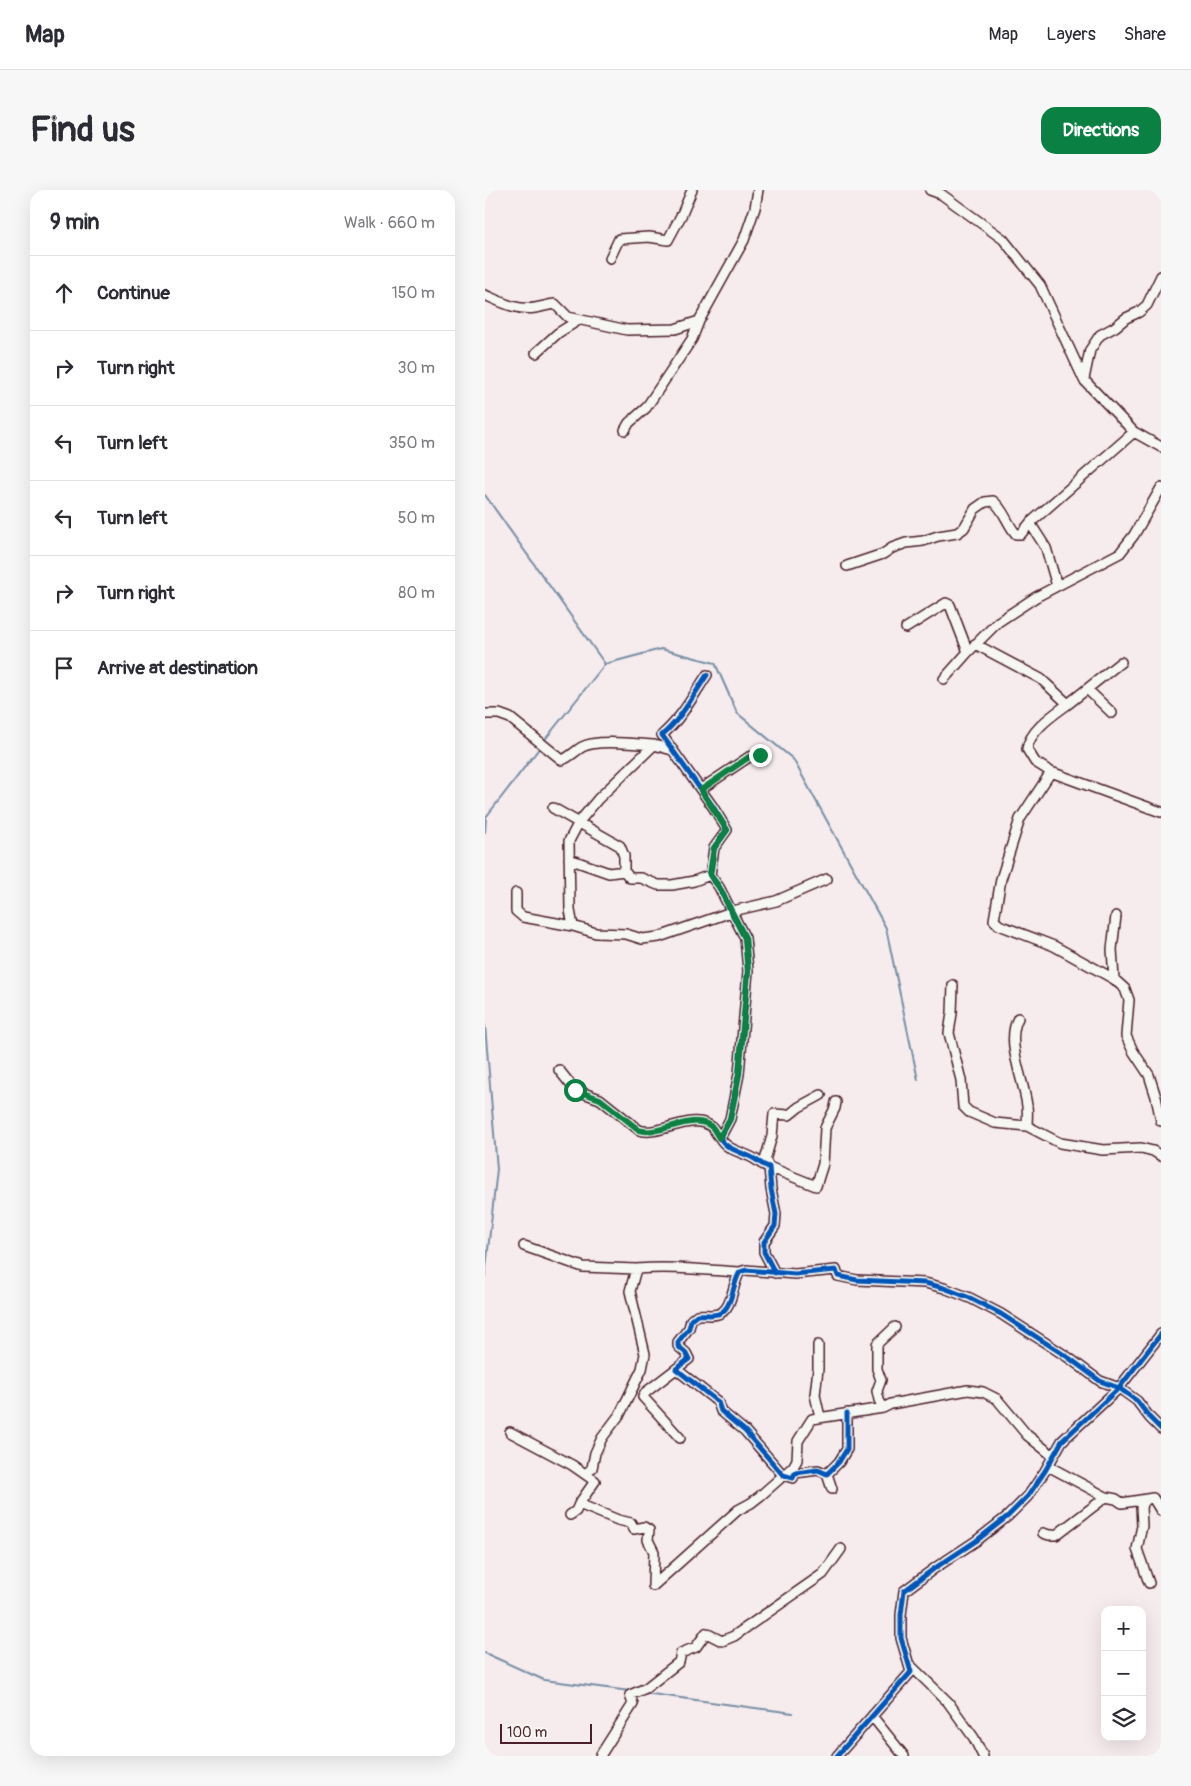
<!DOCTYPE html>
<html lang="en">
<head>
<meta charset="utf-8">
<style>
  :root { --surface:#fff; --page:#f7f7f7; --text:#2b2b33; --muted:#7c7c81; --line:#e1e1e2; --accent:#0b8043 }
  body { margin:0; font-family:Pangolin,sans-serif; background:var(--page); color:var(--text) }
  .controls { position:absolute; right:15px; bottom:15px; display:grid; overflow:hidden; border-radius:10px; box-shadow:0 5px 20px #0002 }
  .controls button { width:45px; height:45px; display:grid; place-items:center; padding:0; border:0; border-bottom:1px solid var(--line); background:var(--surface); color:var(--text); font:25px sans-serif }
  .scale { position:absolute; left:15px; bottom:12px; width:92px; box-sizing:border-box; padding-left:5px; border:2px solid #4a1f2b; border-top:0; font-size:14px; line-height:18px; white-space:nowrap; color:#4a1f2b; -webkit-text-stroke:4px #f6f6f2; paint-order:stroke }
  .stop { position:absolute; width:15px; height:15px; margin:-11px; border:4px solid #0b8043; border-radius:50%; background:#fff }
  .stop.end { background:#0b8043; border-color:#fff; box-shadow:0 1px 5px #0008 }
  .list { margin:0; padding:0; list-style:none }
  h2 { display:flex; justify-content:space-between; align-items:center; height:65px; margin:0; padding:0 20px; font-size:21px }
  h2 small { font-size:16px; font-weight:400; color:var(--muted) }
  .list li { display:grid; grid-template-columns:32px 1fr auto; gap:15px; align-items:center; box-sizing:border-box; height:75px; padding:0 20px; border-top:1px solid var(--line) }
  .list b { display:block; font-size:19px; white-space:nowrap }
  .list em { font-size:16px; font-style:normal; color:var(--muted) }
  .icon { flex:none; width:28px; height:28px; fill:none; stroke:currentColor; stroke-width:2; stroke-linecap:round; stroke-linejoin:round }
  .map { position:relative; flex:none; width:676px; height:1566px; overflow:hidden; border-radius:15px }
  header { display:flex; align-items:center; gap:30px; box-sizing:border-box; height:70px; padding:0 25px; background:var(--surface); border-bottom:1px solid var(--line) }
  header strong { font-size:24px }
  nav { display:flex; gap:28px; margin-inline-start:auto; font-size:18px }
  .intro { display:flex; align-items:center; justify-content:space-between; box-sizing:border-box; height:120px; padding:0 30px }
  h1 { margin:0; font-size:35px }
  .button { padding:12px 22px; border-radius:15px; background:var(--accent); color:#fff; font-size:18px; font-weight:700 }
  main { display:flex; gap:30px; padding:0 30px }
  aside { flex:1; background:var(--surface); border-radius:15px; box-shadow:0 5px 20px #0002 }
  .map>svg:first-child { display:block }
</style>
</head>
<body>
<header>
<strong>Map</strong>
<nav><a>Map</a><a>Layers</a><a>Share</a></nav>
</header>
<div class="intro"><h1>Find us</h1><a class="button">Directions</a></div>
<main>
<aside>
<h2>9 min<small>Walk · 660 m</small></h2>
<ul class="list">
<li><svg class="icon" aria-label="ahead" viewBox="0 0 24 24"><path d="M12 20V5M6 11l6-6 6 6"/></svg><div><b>Continue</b></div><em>150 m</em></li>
<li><svg class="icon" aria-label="right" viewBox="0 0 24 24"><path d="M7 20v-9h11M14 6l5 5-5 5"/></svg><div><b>Turn right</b></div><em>30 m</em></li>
<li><svg class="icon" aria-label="left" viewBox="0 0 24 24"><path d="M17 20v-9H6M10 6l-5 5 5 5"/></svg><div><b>Turn left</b></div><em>350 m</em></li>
<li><svg class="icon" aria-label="left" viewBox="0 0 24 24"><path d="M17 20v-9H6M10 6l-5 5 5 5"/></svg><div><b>Turn left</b></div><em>50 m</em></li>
<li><svg class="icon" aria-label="right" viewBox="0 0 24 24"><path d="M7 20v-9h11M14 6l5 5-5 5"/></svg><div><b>Turn right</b></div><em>80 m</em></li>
<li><svg class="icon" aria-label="arrive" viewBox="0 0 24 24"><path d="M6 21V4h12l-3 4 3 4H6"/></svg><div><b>Arrive at destination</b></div></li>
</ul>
</aside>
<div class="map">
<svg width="676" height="1566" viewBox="0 0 676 1566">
  <rect width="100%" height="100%" fill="#f6ebed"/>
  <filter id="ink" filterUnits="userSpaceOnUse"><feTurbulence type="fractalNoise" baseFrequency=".02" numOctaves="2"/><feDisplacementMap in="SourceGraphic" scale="10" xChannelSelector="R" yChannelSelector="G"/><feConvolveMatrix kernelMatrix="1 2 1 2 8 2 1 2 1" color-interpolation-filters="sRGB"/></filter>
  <g filter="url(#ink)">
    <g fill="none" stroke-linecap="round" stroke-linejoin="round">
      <path stroke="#778fa5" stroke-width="2" d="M0 305 120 474 176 459 230 473 252 523 308 569 401 738 433 890
        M58 552 120 474
        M0 642 1 627 56 556
        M0 835 12 979 0 1087
        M0 1463 59 1490 145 1501
        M159 1503 308 1523"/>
      <defs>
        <path id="minor" d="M445 0 456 4 518 49 555 95 599 190 649 242 676 257
          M125 68 134 49 164 47 183 50 197 24 207 0
          M0 105C16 112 32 121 50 118 57 117 62 115 70 114L83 127 142 140 190 139 214 131 259 50 270 18 273 0
          M51 163 73 143 94 130
          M599 189 605 160 615 145 630 137 641 128 654 122 662 115 676 86
          M140 240 144 233 161 218 207 149 214 131
          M545 333 561 358 572 396
          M362 376 398 364 407 358 421 353 438 351 453 346 472 343 479 338 490 319 500 312 508 311C519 319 522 334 531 344H536L545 333 649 242
          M421 438 461 413 465 415 483 462
          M490 454 556 489 583 514C568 525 545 540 542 559L550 572 566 582 676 622
          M222 485C208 506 196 529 177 545L228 617 242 640 229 658 225 685 234 697 260 748 263 781 254 884 245 929 235 948C242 960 254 961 266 967 273 970 276 975 284 977L286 999 291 1024 290 1036 279 1052V1062L290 1083
          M459 489 483 462 513 432 551 407 635 363 649 345 676 298
          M602 499 627 523
          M583 514 636 472
          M0 524H14L25 528 77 570C85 567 90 561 97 557 112 549 151 554 169 555
          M566 582 535 629 516 689 509 730 514 735 569 756 629 789 640 799 644 810 641 846 648 861 664 885 671 907 676 931
          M216 599 264 567 275 565
          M68 618 135 656 139 666V681L145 688H156L173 695H187L209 691 225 685
          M84 669 124 683 139 681
          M31 703V721L38 727 88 736 111 743 141 744 157 749 174 747 252 720 291 711 342 689
          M88 736 85 720 84 651 94 632 113 609 169 555 187 560
          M629 789 627 759 631 726
          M468 795 467 823 464 843 476 890 478 916 484 922 510 933 542 936 575 953 618 960 656 958 668 961 676 966
          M533 828C520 853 539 889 542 916 543 923 542 930 542 936
          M74 880 90 900 115 909 154 940C175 947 209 920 228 938 230 941 232 945 235 948
          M336 905 314 917 304 925 289 924 287 946 280 970 284 977 331 996 338 974 340 938 350 918 351 912
          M39 1056 98 1077 151 1079 145 1101 160 1164 157 1179 135 1224 117 1248 110 1263 107 1278 101 1284
          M151 1079C186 1076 220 1080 255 1082
          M333 1155V1179L330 1205 335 1227
          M191 1179 161 1202 158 1207 195 1248
          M398 1218 394 1210 392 1201 396 1190 392 1179V1154L410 1137
          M362 1223V1259L354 1272 342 1284 333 1280 310 1283 308 1288 298 1285 260 1241 236 1221 233 1212 191 1179 204 1169 201 1163 193 1156V1152L204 1138 206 1130 212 1125C219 1124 227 1126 233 1124 248 1120 247 1093 255 1082L261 1080 310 1084 351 1080 353 1086 372 1090 440 1093 459 1098 485 1108 516 1124 584 1168 615 1191 634 1198 652 1211 665 1228 676 1239
          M25 1242 87 1275 110 1291 94 1314
          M563 1276 621 1307 631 1309 637 1313 668 1308 676 1321
          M342 1284 347 1299
          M661 1310 656 1316 657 1336 652 1359 664 1393
          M85 1325 91 1321 94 1314 133 1330 146 1333 149 1339 159 1337 164 1340 163 1350 169 1362 168 1396 253 1320 266 1313 275 1306 308 1277 312 1270 313 1251 327 1229 398 1218 406 1214 483 1200 498 1202 512 1209 542 1245 568 1266
          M558 1343 564 1345H571L621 1307
          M424 1474 463 1512 489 1548 498 1566
          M387 1526 419 1566
          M115 1566 148 1514 145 1505 161 1498 194 1472 196 1463 211 1457 221 1443 237 1451 249 1446 338 1384 356 1359
          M352 1566 426 1482 416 1448V1425L419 1401 450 1378 491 1351 523 1326 543 1306 560 1281 577 1251 634 1198 676 1144"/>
      </defs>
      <use href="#minor" stroke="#4a1f2b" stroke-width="12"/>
      <use href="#minor" stroke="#f6f6f2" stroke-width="9"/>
      <defs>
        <path id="cycleway" d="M222 485C208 506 196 529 177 545L228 617 242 640 229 658 225 685 234 697 260 748 263 781 254 884 245 929 235 948C242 960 254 961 266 967 273 970 276 975 284 977L286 999 291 1024 290 1036 279 1052V1062L290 1083
          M362 1223V1259L354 1272 342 1284 333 1280 310 1283 308 1288 298 1285 260 1241 236 1221 233 1212 191 1179 204 1169 201 1163 193 1156V1152L204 1138 206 1130 212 1125C219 1124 227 1126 233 1124 248 1120 247 1093 255 1082L261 1080 310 1084 351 1080 353 1086 372 1090 440 1093 459 1098 485 1108 516 1124 584 1168 615 1191 634 1198 652 1211 665 1228 676 1239
          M352 1566 426 1482 416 1448V1425L419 1401 450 1378 491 1351 523 1326 543 1306 560 1281 577 1251 634 1198 676 1144"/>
      </defs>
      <use href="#cycleway" stroke="#f6f6f2" stroke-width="8"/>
      <use href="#cycleway" stroke="#0057b8" stroke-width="5"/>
    </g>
  </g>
  <g fill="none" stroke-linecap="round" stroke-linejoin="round" filter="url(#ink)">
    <path stroke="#0b8043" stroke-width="6" d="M90 900 115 909 154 940C175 947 209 920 228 938 230 941 232 945 234 948L245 929 254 884 263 781 260 748 234 697 225 685 229 658 242 640 216 600 264 567 275 565"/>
  </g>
</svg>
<div class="controls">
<button>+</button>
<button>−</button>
<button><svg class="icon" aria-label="layers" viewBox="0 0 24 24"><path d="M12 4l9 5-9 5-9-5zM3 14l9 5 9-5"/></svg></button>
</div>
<div class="scale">100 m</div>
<div class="stop" style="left:90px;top:900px"></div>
<div class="stop end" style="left:275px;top:565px"></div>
</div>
</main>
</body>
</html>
